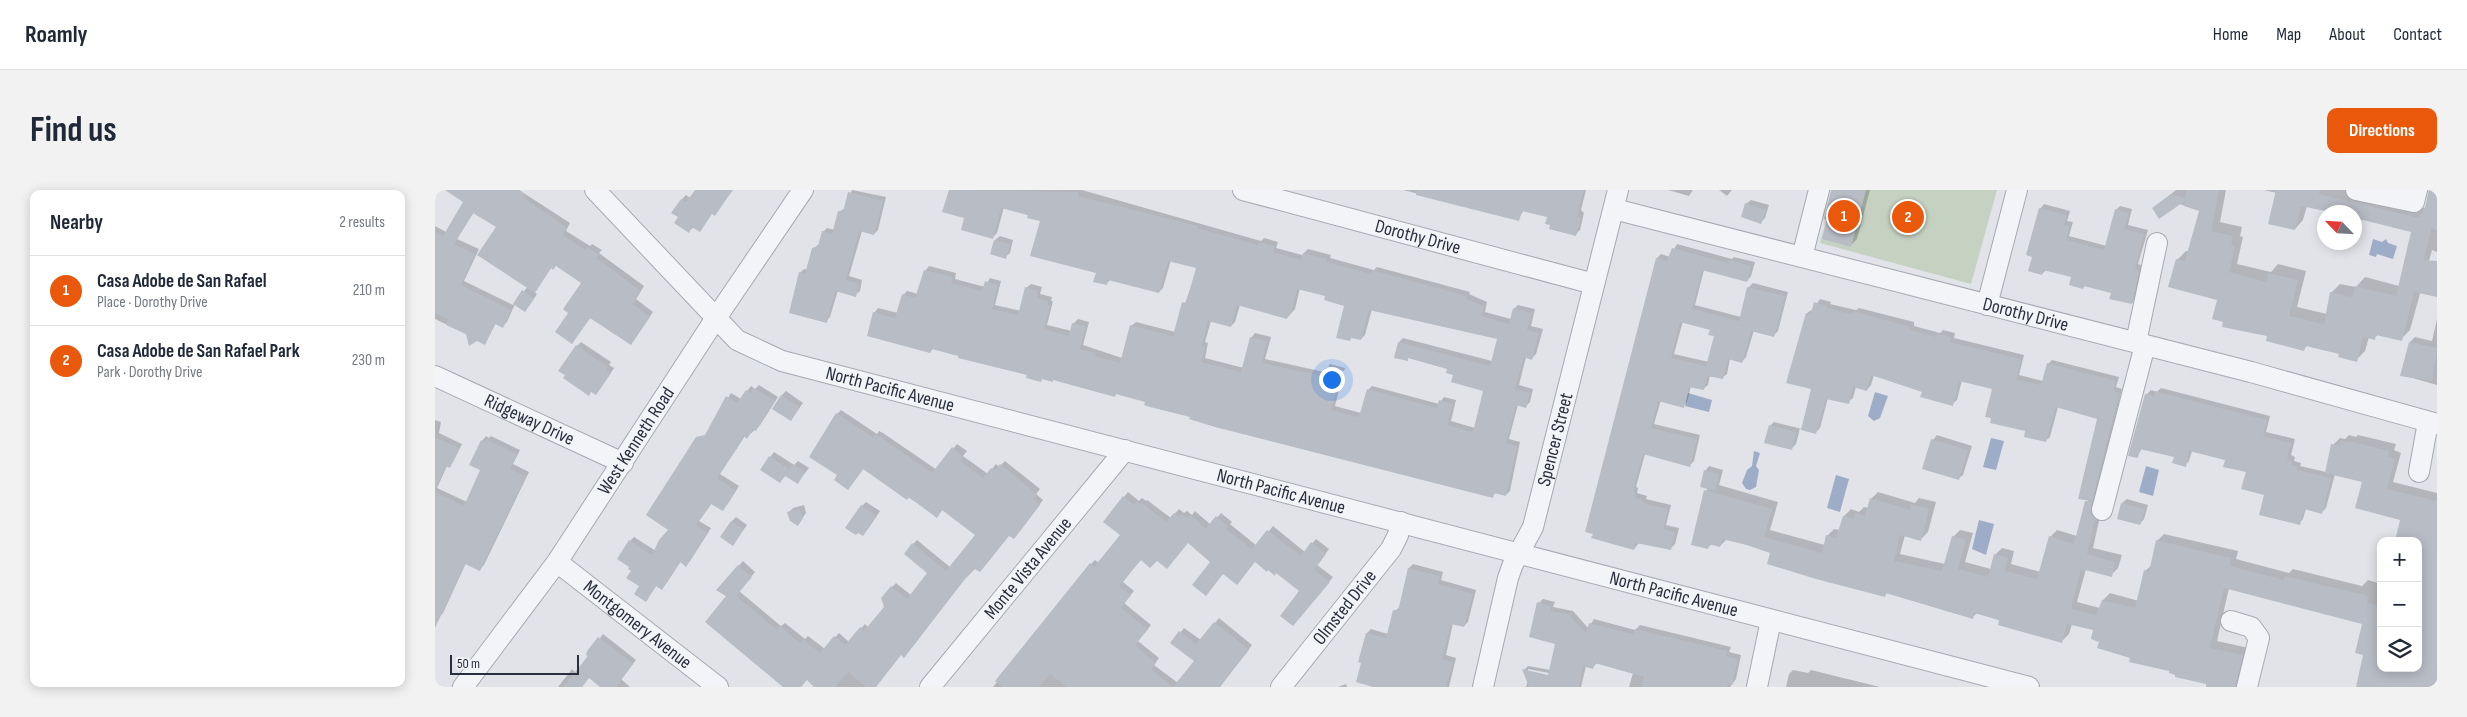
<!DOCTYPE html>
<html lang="en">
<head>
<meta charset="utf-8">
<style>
  :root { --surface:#fff; --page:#f2f2f3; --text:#1f2937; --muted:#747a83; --line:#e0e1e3; --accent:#ea580c }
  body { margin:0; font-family:"Sofia Sans Condensed",sans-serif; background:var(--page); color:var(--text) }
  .controls { position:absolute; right:15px; bottom:15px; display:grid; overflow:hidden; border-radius:10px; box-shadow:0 2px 12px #0003 }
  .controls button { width:45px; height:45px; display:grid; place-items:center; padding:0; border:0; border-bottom:1px solid var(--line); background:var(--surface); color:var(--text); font:25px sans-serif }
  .compass { position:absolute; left:1882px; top:15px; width:45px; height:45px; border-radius:50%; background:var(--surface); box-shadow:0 2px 12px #0003; rotate:295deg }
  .scale { position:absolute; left:15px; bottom:12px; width:129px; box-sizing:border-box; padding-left:5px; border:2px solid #2a2f3f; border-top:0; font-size:14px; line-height:18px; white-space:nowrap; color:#2a2f3f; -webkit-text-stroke:4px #f0f2f6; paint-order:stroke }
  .you { position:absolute; left:896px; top:189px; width:18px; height:18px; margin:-12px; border:4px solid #fff; border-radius:50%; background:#1a73e8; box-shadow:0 0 0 8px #1a73e833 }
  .badge { display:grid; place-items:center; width:32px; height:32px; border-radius:50%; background:var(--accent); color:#fff; font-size:16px; font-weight:700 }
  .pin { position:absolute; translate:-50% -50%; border:2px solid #fff; box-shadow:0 1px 5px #0006 }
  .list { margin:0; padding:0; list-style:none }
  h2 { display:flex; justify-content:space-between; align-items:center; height:65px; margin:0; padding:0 20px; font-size:21px }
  h2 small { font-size:16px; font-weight:400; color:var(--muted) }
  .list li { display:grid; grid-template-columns:32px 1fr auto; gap:15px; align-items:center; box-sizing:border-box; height:70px; padding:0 20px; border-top:1px solid var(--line) }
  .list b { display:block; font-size:19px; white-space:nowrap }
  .list p { margin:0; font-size:16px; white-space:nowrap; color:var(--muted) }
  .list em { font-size:16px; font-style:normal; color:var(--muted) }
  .icon { flex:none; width:28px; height:28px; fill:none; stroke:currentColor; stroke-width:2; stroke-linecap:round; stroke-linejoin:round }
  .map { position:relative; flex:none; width:2002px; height:497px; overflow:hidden; border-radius:10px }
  header { display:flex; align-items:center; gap:30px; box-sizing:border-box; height:70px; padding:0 25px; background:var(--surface); border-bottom:1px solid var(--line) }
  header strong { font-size:24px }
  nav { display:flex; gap:28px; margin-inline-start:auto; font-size:18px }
  .intro { display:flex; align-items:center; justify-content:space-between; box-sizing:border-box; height:120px; padding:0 30px }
  h1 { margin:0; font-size:35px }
  .button { padding:12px 22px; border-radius:10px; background:var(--accent); color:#fff; font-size:18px; font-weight:700 }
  main { display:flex; gap:30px; padding:0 30px }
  aside { flex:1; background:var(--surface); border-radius:10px; box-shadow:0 2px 12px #0003 }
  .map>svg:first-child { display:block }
</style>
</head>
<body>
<header>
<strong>Roamly</strong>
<nav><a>Home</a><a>Map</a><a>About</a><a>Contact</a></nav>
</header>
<div class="intro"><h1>Find us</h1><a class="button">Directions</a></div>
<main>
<aside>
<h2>Nearby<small>2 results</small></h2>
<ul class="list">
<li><span class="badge">1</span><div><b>Casa Adobe de San Rafael</b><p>Place · Dorothy Drive</p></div><em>210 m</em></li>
<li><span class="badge">2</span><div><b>Casa Adobe de San Rafael Park</b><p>Park · Dorothy Drive</p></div><em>230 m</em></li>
</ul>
</aside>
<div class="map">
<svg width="2002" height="497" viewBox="0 0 2002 497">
  <rect width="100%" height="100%" fill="#e1e3e9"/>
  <path fill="#c5d2c2" d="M1399 0H1562L1536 94 1385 53Z"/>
  <path fill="#9eadc7" d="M1938 49 1947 52 1951 49 1953 53 1962 56 1958 69 1942 64 1941 67 1934 65Z
    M1440 202 1453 206 1445 228 1439 231 1433 226Z
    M1253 203 1277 210 1274 222 1250 216Z
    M1556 248 1569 251 1561 280 1548 277Z
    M1319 261 1325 263 1321 276 1324 280 1321 297 1315 300 1311 299 1307 293 1312 280 1317 276Z
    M1711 276 1724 280 1718 306 1704 302Z
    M1401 285 1414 289 1405 322 1392 318Z
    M1544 330 1559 334 1551 365 1537 359Z"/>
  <path fill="#0003" fill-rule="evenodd" d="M12 0H84L135 33 131 41 155 56 157 54 167 60 164 63 209 96 201 109 218 122 199 149 156 127 137 152 134 122 148 93 121 75 117 77 99 102 102 104 94 116 80 114 72 132 68 136 61 133 50 153 0 129V36L11 42 30 11ZM39 22 62 37 93 96 78 115 29 91 44 59 22 49Z
    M261 0H298L280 24 278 23 254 41 245 27 247 9 251 5 255 8Z
    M417 0 451 7 443 40 439 44 427 41 414 86 427 90 425 101 420 105 403 100 395 127 391 131 365 83 369 79 373 80 378 59 385 53 388 42 392 38 400 40 404 22 410 18Z
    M514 0H647L826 51 829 48 843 52 841 58 867 65 873 59 896 65 895 68 939 80 942 77 1035 102 1034 104 1052 112 1050 122 1076 129 1079 119 1083 115 1100 119 1096 136 1108 139 1101 164 1097 168 1091 167 1084 195 1098 199 1095 212 1091 216 1083 214 1074 249 1085 252 1075 301 1071 305 1062 302 1057 306 756 226 711 211 619 188 594 185 499 158 495 162 439 123 443 118 463 123 468 105 472 101 483 104 490 81 494 76 521 83 520 89 550 97 555 88 566 91 560 115 586 121 591 98 596 94 607 97 605 104 617 107 616 111H618L612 135 637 141 639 133 643 129 654 132 648 155 687 168 696 136 701 132 740 142 763 77 736 70 728 98 724 102 676 89 671 94 662 82 607 30 569 17 562 43 558 47 531 27 509 21ZM865 98 892 105 911 115 915 150 917 147 926 149 930 145 937 119 1064 148 1057 171 968 148 964 152 972 169 974 167 1013 178 1049 200 1040 238 1016 231 1021 210 1009 207 1004 214 937 196 933 200 926 223 900 216 908 183 892 179V177L889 182 830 169 836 147 820 143 816 148 809 178 770 168 773 153 770 152 776 131 796 136 800 132 805 115 852 128 860 119Z
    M968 0H1151L1146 20 1149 23 1145 40 1141 44 1116 34 1113 26 1089 20 1083 29Z
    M1233 0H1258L1254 6Z
    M1284 0H1297L1292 6Z
    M1397 0H1435L1422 49 1415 56 1394 29Z
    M1741 0H1791L1785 32 1807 37 1805 46 1808 47 1802 74 1836 82 1843 74 1871 81 1862 117 1892 124 1896 103 1905 94 1921 97 1930 87 1964 96 1977 41 1920 27V22H1900L1872 16 1868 30 1860 39 1842 3 1829 0H1912L1990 18 1994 0H2002V62L1997 60 1975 140 1966 149 1944 144 1939 148 1934 147 1930 161 1921 170 1905 163 1873 155 1869 159 1790 131 1783 109 1742 70 1751 61H1754L1766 20 1744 14 1718 19Z
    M1316 10 1334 15 1330 28 1326 32 1311 14Z
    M1609 14 1635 21 1632 31 1638 32 1634 46 1672 56 1681 20 1685 16 1697 19 1693 35 1713 40 1703 74 1708 76 1701 108 1697 113 1677 102 1651 95 1648 98 1638 86 1611 80 1607 84 1599 66 1605 19Z
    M565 46 578 50 575 63 570 67 560 50Z
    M1242 54 1297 69 1299 67 1320 72 1316 86 1312 91 1269 80 1260 115 1306 127 1314 97 1318 93 1353 102 1343 141 1339 145 1319 140 1311 167 1307 172 1295 169 1292 184 1287 188 1275 185 1273 195 1268 199 1256 196 1252 212 1248 216 1226 210 1219 234 1265 245 1259 271 1254 276 1210 264 1201 297 1203 298 1202 303 1212 306 1211 309 1236 315 1231 335 1244 338 1240 354 1235 359 1204 353 1199 359 1158 348 1222 68 1226 64 1235 67ZM1248 131 1276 139 1280 146 1274 172 1239 164Z
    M1385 109 1396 112 1395 114 1421 120 1424 118 1479 132V136L1505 143 1508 140 1520 143 1519 148 1589 165 1584 185 1608 191 1613 174 1617 170 1684 187 1681 197 1687 199 1661 305 1666 322 1658 358 1687 365 1683 378 1676 385 1651 379 1642 412 1665 418 1668 410 1675 403 1704 411 1710 381 1717 375 1722 351 1729 344 1803 361 1801 369 1854 383 1858 379 1927 396 1933 390 1946 394V478H1983V351L1967 329 1928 291 1900 284 1891 318 1887 322 1871 318 1868 329 1864 334 1831 305 1812 281 1792 269 1757 261 1754 271 1750 275 1740 266 1707 258 1702 267 1711 205 1716 200 1722 202 1726 198 1835 226 1831 242 1860 249 1856 265 1860 267 1859 271 1866 273 1865 276 1891 282 1898 255 1905 248 1910 249 1914 245 1921 247 1923 245 1961 254 1959 260 1966 263 1958 292 2002 303V497H1922L1930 464 1928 433 1794 398 1782 451 1814 458 1810 497H1772L1773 494 1697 467 1665 451 1660 439 1637 434 1634 444 1627 451 1542 423 1537 428 1452 403 1450 405 1337 362 1292 349 1285 356 1277 354 1272 358 1271 301 1273 298 1270 281 1274 276 1288 280 1284 295 1343 312 1335 340 1390 355 1392 346 1399 339 1405 340 1409 326 1416 319 1424 322 1429 317 1434 318 1436 309 1443 302 1480 313 1484 308 1501 312 1493 342 1486 349 1470 345 1465 364 1510 374 1518 347 1525 340 1538 343 1530 372 1556 379 1560 365 1567 358 1579 361 1576 374 1606 382 1615 347 1622 340 1642 346 1653 309 1663 228 1623 217 1615 247 1610 251 1592 240 1559 198 1527 190 1522 210 1517 214 1488 201 1439 185 1436 195 1432 200 1421 197 1418 208 1413 212 1393 208 1385 238 1381 242 1365 238 1361 254 1356 259 1335 236 1339 232 1367 239 1377 199 1372 123 1378 119Z
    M2002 129V195L1967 185 1975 152 1980 147 1997 151Z
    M146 152 176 172 174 175 179 178 165 199 142 156Z
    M895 174 910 178 909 181 893 177Z
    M324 195 343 207 325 235 312 247 310 246 285 284 304 296 292 315 277 313 264 331 276 338 255 371 251 375 246 371 231 394 222 395 211 410 198 380 195 351 199 347 221 361 235 339 277 244 276 241 266 245 273 242 296 203 306 209 316 196 320 199Z
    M351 201 368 213 356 230 347 205Z
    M406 220 442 244 444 241 448 243 502 280 522 254 532 261 528 266 553 284 561 274 564 277 570 271 605 299 601 304 608 310 583 343 575 344 534 383 473 462 469 467 466 464 440 497H381L372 489 366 497H350L292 406 283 399 308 371 320 382 304 401 346 436 350 433 370 449 373 446 390 459 404 443 414 452 430 434 434 438 450 417 457 397 461 393 476 405 494 383 478 354 482 350 515 377 541 345 508 319 502 326 429 278 417 294 404 285 402 224Z
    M0 230 6 232 4 243 27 254 18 272 12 276 2 298 32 312 46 280 47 251 51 246 54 248 56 246 85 260 78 274 94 282 49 375 45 379 31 373 8 423 4 427 0 425Z
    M1502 245 1537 256 1528 285 1523 289 1498 250Z
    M339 262 359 275 363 271 374 278 362 293 351 285 345 292 326 280Z
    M693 302 704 311 707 308 711 311 712 310 736 328 744 319 749 323 752 321 757 325 760 321 776 335 786 323 797 332 795 334 822 356 838 336 870 362 881 349 894 359 882 375 898 387 862 430 866 401 842 382 820 371 777 372 753 352 722 369H706L688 392 699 401 689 413 716 435 703 451 724 468 719 475 743 493 761 471 737 453 749 438 766 450 784 428 817 455 785 497H558L656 374 660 370 664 373 687 345 670 331Z
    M1692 309 1713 315 1709 329 1705 334 1687 313Z
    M431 312 445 321 432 340 427 316Z
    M369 315 371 323 363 334 354 322 358 318Z
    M301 327 312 335 298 354 297 331Z
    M978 374 1008 382 1006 390 1041 400 1033 432 1029 436 1018 433 1011 465 1021 468 1014 497H943L925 488 932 443 936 439 953 444 959 421 966 417 974 378Z
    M1108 409 1120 412 1118 417 1138 421 1153 438 1159 429 1200 440 1205 435 1296 457 1294 462 1306 465 1301 489 1295 497H1194L1198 483 1162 473 1158 477 1151 476 1146 497H1091L1093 491 1089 480 1093 476 1115 480 1122 453 1104 413ZM1093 479 1119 484V487L1093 482Z
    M168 444 201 470 186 489 195 497H167L154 486 146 497H123L137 479 141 483Z
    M1358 480 1373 483 1376 480 1445 497H1351L1354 484Z
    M911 494 912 497H903Z"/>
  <path fill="#b8bcc5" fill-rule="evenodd" d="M10 0H82L90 4 88 7 131 37 128 45 150 60 152 57 164 65 161 68 206 101 198 114 215 127 196 155 155 128 137 154 120 142 133 123 128 119 146 93 121 76 118 80 116 78 100 103 42 65 61 37 38 23 19 54 40 64 26 95 76 120 68 138 60 134 50 155 42 151 34 156 31 144 11 135 13 129 0 123V42L8 46 28 12Z
    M260 0H297L280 26 277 24 265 42 257 37 254 43 239 33 243 27 236 23 246 9 251 12Z
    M514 0 644 2 643 6 763 36 762 38 823 55V52L840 56 838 62 866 70 868 63 892 69V72L936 84 937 80 1031 106V109L1049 116 1046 126 1074 134 1078 118 1097 123 1092 140 1104 143 1097 170 1089 167 1080 199 1095 203 1091 218 1081 215 1071 253 1082 256 1071 306 1059 303 1058 308 780 237 754 229 755 227 715 217 709 215 710 212 681 204 680 207 618 190V192L607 189 606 192 591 188 592 185 523 168V166L497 159 495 163 432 146 438 122 460 128 467 104 480 108 489 80 518 87 516 93 547 101 550 91 563 95 557 119 583 125 590 97 603 101 602 108 613 111 612 115H615L609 139 634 146 637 133 651 136 645 159 661 163 660 166 685 173 695 135 738 146 747 112 751 113 761 78 733 71 724 103 673 90 672 95 658 92 661 83 595 66 605 31 592 28 593 25 566 18 558 49 526 40 529 28 507 22ZM862 99 890 106 889 110 909 116 901 148 915 151 916 148 926 150 934 120 1062 149 1055 176 963 152 959 168 973 171V168L1012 179 1011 183 1018 185 1016 192 1048 201 1038 242 1012 235 1018 214 1004 210 1002 218 932 199 924 227 896 220 906 182 890 178 888 186 827 173 832 151 815 147 806 182 766 172 770 157 767 156 773 131 796 137 802 115 852 129 853 124H856Z
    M982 0H1149L1142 25 1146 28 1141 46 1114 39 1115 35 1110 34 1112 27 1087 21 1084 31 981 5Z
    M1396 0H1431L1416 57 1387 49 1392 30 1389 29Z
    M1752 0H1784L1776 41 1798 46 1796 55 1800 56 1794 82 1831 92 1833 83 1863 90 1854 126 1889 134 1895 102 1917 107 1920 96 1961 106 1976 42 1920 28V22H1895L1866 16 1860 40 1833 34 1841 0H1885L1884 4 1984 28 1991 15 1994 0H2002V40L1996 39 1989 70 2002 71V107L1979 102 1967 151 1941 145 1940 150 1928 147 1922 172 1903 167 1904 164 1871 156 1869 161 1831 151 1832 146 1787 137 1788 132 1777 129 1782 110 1733 97 1741 69 1750 71 1764 21 1749 16 1750 11 1724 29 1717 18 1736 4 1750 8Z
    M413 2 448 11 439 45 424 41 411 90 424 94 421 107 400 101 392 133 354 123 364 82 370 84 377 58 383 56 387 41 397 44 403 21 408 22Z
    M1310 13 1331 20 1326 34 1306 27Z
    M1604 18 1632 25 1629 35 1634 36 1631 50 1669 60 1680 19 1694 23 1689 39 1709 44 1700 78 1704 81 1697 114 1674 109 1676 103 1649 96 1648 99 1634 95 1636 87 1608 80 1607 85 1593 81 1597 67 1591 65Z
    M559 50 575 54 571 69 555 64Z
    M1237 58 1293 73 1294 70 1316 76 1312 92 1267 80 1257 119 1304 131 1312 97 1350 106 1339 147 1316 141 1307 173 1293 169 1288 189 1272 186 1269 200 1254 197 1249 218 1223 211 1216 238 1262 249 1255 277 1208 264 1198 301 1200 302 1199 307 1208 310V313L1233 319 1228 339 1240 342 1236 360 1201 353 1199 360 1156 348 1158 344 1150 342 1221 68 1232 71ZM1245 132 1275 140 1273 145 1279 146 1271 176 1236 168Z
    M87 100 99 109 90 122 78 114Z
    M1379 112 1392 116V118L1417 124 1418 121 1475 137V140L1501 147 1502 144 1516 147 1515 152 1586 169 1581 190 1606 195 1612 173 1681 191 1678 201 1684 203 1657 311 1643 309 1662 229 1621 217 1611 252 1589 247 1590 241 1555 233 1556 228 1550 227 1557 199 1524 191 1518 216 1485 207 1487 202 1436 185 1432 201 1418 197 1414 214 1391 209 1381 244 1366 240 1376 199 1351 193 1371 123 1376 124Z
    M1974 152 2002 158 1997 191 1965 186Z
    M141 155 173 177 171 180 176 183 161 205 156 202 154 206 128 188 130 185 123 181Z
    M319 198 340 211 321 241 318 239 312 249 309 246 282 288 301 301 288 321 276 314 261 335 273 343 251 377 245 372 227 400 221 396 211 412 199 404 204 396 191 388 196 381 193 379 194 377 182 369 194 350 217 365 224 350 233 340 211 325 261 247 270 245 291 206 302 213 311 200 316 203Z
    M1720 201 1832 230 1828 246 1856 253 1852 269 1857 271 1856 275 1863 277 1862 280 1896 288 1887 324 1869 319 1865 335 1824 325 1829 305 1806 299 1811 282 1788 277 1790 270 1754 261 1751 277 1737 273 1739 267 1705 259 1703 268 1693 266 1710 204 1719 206Z
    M346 205 365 217 356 231 337 219Z
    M401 223 438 247 439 245 444 246 497 283 517 257 528 266 525 271 548 288 556 278 560 280 565 274 602 304 598 309 605 315 579 349 574 346 545 382 540 379 530 389 469 468 466 465 441 497H431L413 482 400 497H379L372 490 366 497H348L270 432 291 406 281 400 303 375 317 387 301 406 342 440 345 436 365 453 368 449 385 463 399 446 410 455 425 437 429 441 449 417 446 408 456 396 472 409 492 383 469 364 477 353 511 381 540 345 507 320 502 328 474 307 472 310 428 279 413 300 399 290 402 285 374 267Z
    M1334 235 1361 242 1357 260 1329 253Z
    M0 247 24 258 15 278 11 276 0 300Z
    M51 249 82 264 75 279 91 286 45 381 30 374 0 438V302L29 316 45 280 34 275 46 250 50 252Z
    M1496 249 1533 260 1524 290 1487 279Z
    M1906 251 1914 253V251L1954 261 1953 267 1960 269 1952 299 2002 311V497H1921L1928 465 1920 463 1927 434 1789 398 1775 458 1808 465 1800 497H1771V494L1740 487V485L1734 483V481L1694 472 1695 468 1662 458 1664 452 1656 449 1658 440 1632 434 1627 453 1563 435 1564 430 1539 423 1538 429 1451 403 1450 407 1381 389 1332 374 1335 363 1312 355 1287 349 1285 357 1274 354 1273 359 1256 355 1269 300 1337 319 1329 347 1387 363 1391 345 1401 348 1408 326 1419 329 1421 323 1430 326 1435 308 1475 320 1476 314 1494 319 1486 351 1465 345 1459 371 1507 381 1517 346 1531 350 1523 379 1553 387 1559 364 1573 368 1570 381 1602 389 1614 346 1639 354 1650 311 1657 312 1655 323 1660 329 1652 364 1680 372 1677 387 1646 379 1636 419 1661 425 1667 410 1700 418 1709 380 1714 382 1721 350 1796 368 1795 376 1849 390 1850 386 1934 406 1932 413 1946 416V478H1983V351H1960L1965 330 1920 318 1927 292 1890 283 1896 254 1905 256Z
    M334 266 354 279 345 293 325 280Z
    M358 274 370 282 363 294 350 286Z
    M1269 280 1284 284 1280 301 1265 297Z
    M688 306 699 315 702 311 706 315 707 313 731 332 739 323 744 327 747 324 752 328 755 325 771 338 781 326 794 337 791 339 817 359 832 340 866 366 876 352 891 364 879 380 895 392 858 436 845 426 864 401 841 383 840 386 833 380 832 382 820 372 802 395 788 384 771 406 757 395 775 372 753 353 732 379 722 371 715 378 706 370 684 396 696 405 686 418 713 439 700 455 721 473 716 479 738 497 759 471 735 453 744 441 761 454 779 432 801 449 814 460 784 497H632L615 484 604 497H568L560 491 655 373 659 377 685 345 668 332Z
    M1686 313 1710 319 1705 335 1682 329Z
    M426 315 442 326 428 346 423 343 421 345 410 338Z
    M365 319 368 328 363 336 355 331 352 322Z
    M296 331 309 339 298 356 285 347Z
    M973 378 1005 386 1003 394 1038 404 1029 437 1016 434 1007 469 1018 472 1011 497H938L921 492 926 473 923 472 931 443 951 448 958 420 963 421Z
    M1102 412 1116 416 1115 421 1133 424 1151 443 1154 433 1198 444 1200 439 1292 461 1291 466 1303 469 1297 495 1293 494 1292 497H1207L1209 487 1160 473 1158 479 1148 476 1144 497H1094L1087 479 1113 485 1120 454 1094 447Z
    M163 447 198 474 181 497H165L154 488 147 497H128L153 466 151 465 152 461Z"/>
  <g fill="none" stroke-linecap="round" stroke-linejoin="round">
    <defs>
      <g id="minor">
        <path id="s1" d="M160 0 302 150 347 171 1594 497"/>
        <path id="s2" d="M808 0 1159 94"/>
        <path d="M1921 0 1979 12 1982 0"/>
        <path id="s3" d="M1179 19 1816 182 2002 234"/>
        <path d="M1367 67 1384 0"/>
        <path d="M1552 115 1582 0"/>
        <path d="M1701 152 1722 53"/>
        <path id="s4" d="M0 186 188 273"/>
        <path d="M1984 282 1993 232"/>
        <path d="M1667 320 1710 155"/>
        <path id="s5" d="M122 372 283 497"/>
        <path d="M1796 431 1816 437 1824 448 1812 497"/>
        <path id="s6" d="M28 497 122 372 281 128 368 0"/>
        <path id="s7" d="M495 497 690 260"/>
        <path id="s8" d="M846 497 956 359 963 345 966 332"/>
        <path id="s9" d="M1048 497 1073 388 1078 374 1098 337 1183 0"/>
        <path d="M1322 497 1336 430"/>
      </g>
    </defs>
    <use href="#minor" stroke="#a6a9b3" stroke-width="22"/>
    <use href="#minor" stroke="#f3f4f7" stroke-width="20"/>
  </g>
  <g text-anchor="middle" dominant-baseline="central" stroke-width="4.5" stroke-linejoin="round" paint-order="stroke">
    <g font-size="19" fill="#2a2f3f" stroke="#f0f2f6">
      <text stroke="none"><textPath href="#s2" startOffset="181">Dorothy Drive</textPath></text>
      <text stroke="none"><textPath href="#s3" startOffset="425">Dorothy Drive</textPath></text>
      <text stroke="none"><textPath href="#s1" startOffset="368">North Pacific Avenue</textPath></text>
      <text stroke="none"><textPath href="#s4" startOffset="104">Ridgeway Drive</textPath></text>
      <text stroke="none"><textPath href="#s9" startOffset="259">Spencer Street</textPath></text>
      <text stroke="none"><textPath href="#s6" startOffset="301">West Kenneth Road</textPath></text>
      <text stroke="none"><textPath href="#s1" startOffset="772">North Pacific Avenue</textPath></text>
      <text stroke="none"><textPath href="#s7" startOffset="154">Monte Vista Avenue</textPath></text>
      <text stroke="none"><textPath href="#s1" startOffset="1178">North Pacific Avenue</textPath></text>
      <text stroke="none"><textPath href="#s8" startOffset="102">Olmsted Drive</textPath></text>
      <text stroke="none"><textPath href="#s5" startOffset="102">Montgomery Avenue</textPath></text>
    </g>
  </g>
</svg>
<div class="controls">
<button>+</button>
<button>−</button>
<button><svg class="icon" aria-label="layers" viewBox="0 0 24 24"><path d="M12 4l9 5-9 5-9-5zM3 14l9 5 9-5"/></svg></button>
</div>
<svg class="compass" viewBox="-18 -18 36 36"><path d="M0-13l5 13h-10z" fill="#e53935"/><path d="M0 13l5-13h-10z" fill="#747a83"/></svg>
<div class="scale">50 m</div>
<div class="you"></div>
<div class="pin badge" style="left:1409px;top:26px">1</div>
<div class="pin badge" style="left:1473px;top:27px">2</div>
</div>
</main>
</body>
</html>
